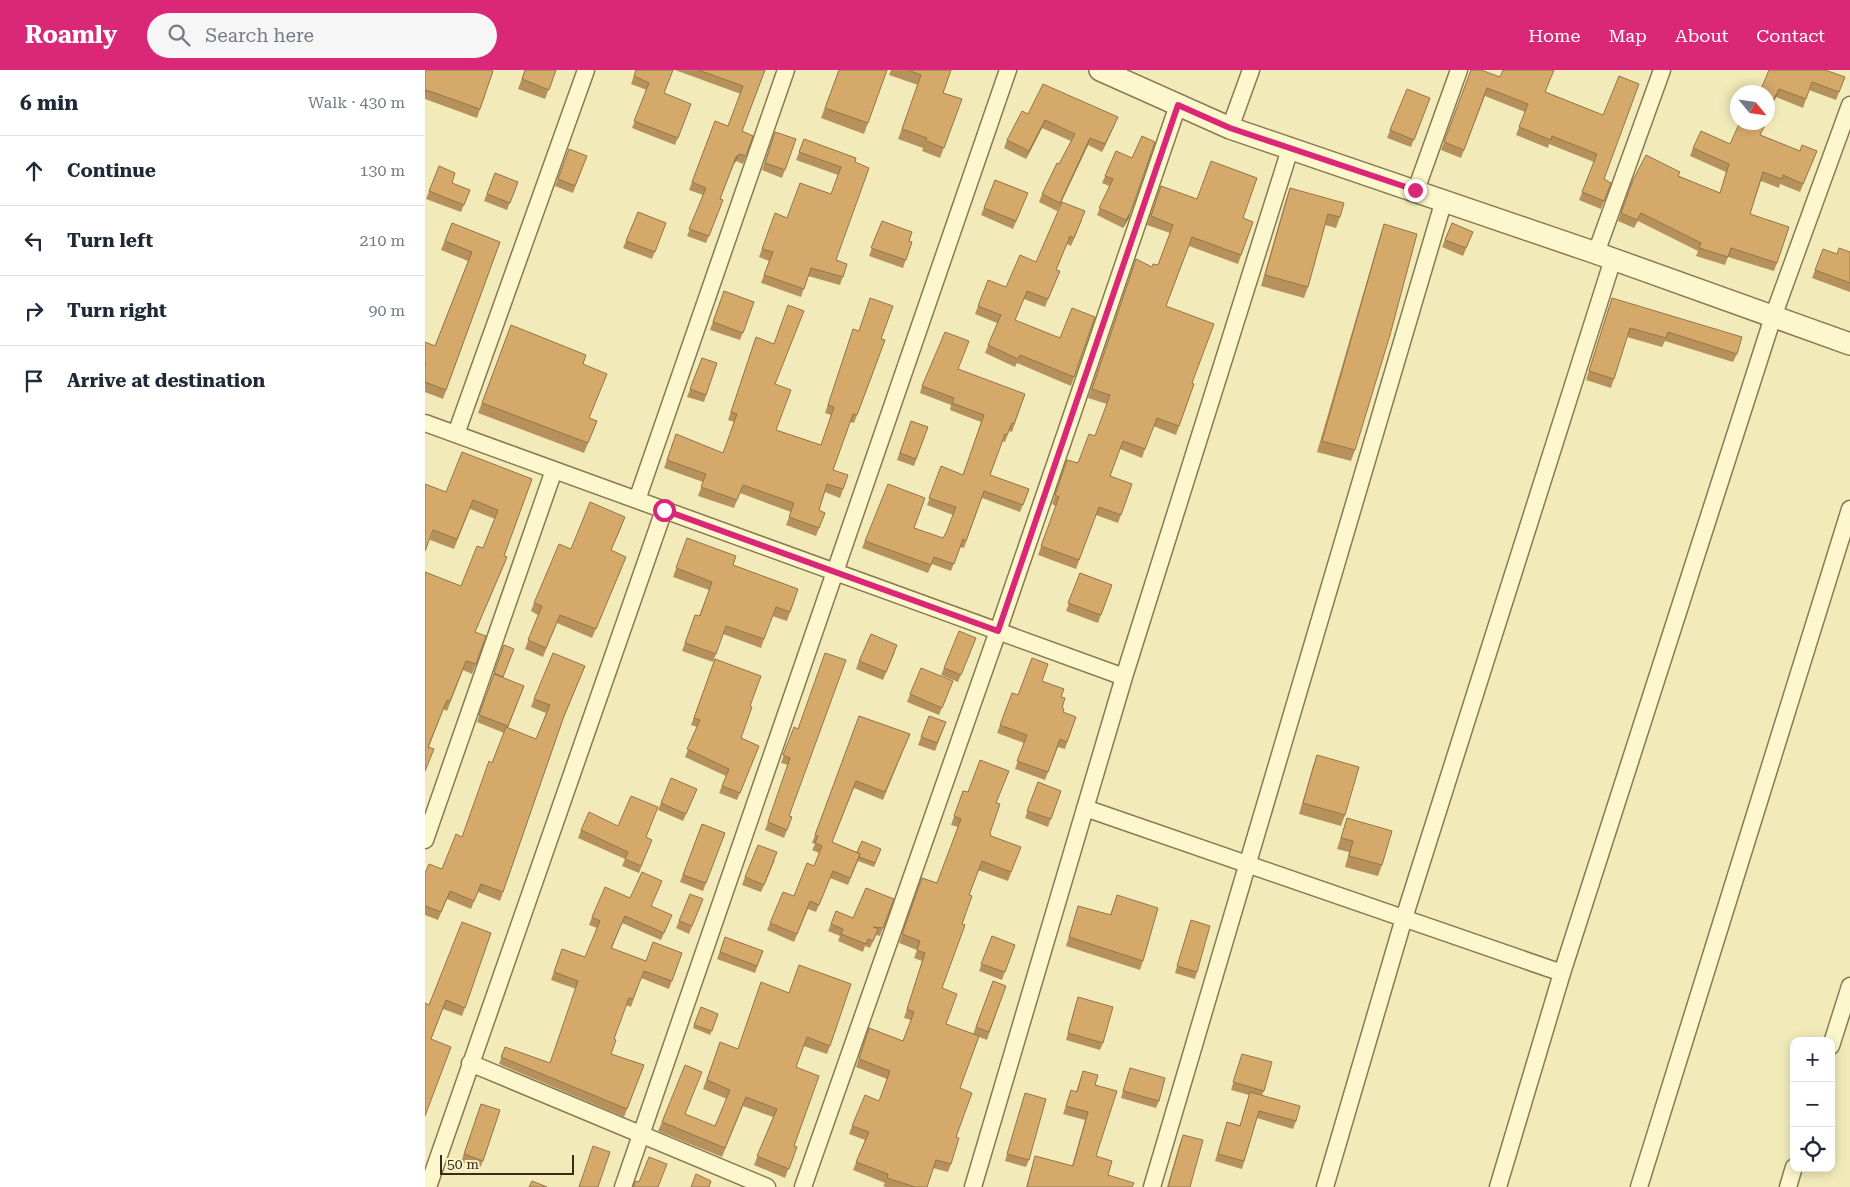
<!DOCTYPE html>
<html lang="en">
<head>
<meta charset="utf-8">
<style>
  :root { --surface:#fff; --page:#f6f6f7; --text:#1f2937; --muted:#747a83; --line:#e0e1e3; --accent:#db2777 }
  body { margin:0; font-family:"Roboto Serif",serif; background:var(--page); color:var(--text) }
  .controls { position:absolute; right:15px; bottom:15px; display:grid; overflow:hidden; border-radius:10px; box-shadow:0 2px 12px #0003 }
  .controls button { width:45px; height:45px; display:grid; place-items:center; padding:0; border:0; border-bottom:1px solid var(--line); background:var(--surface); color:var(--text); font:25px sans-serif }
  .compass { position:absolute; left:1305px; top:15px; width:45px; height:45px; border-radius:50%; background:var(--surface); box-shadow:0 2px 12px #0003; rotate:119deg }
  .scale { position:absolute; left:15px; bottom:12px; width:134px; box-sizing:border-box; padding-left:5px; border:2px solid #362c19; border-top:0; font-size:14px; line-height:18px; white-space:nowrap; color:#362c19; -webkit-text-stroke:4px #f9f3c9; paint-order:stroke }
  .stop { position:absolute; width:15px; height:15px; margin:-11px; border:4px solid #db2777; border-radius:50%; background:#fff }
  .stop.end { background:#db2777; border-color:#fff; box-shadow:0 1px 5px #0008 }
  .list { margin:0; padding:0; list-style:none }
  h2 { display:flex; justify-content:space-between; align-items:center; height:65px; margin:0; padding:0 20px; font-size:21px }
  h2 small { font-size:16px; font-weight:400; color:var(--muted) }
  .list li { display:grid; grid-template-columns:32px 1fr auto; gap:15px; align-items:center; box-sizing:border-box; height:70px; padding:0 20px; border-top:1px solid var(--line) }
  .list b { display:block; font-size:19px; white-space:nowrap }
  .list em { font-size:16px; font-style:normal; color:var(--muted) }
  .icon { flex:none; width:28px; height:28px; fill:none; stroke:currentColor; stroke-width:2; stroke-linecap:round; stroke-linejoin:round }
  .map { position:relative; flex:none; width:1425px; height:1117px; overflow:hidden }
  header { display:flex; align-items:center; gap:30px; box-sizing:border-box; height:70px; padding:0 25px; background:var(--accent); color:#fff }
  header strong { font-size:24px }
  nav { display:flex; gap:28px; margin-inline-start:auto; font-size:18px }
  .search { width:350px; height:45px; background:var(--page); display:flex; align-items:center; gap:12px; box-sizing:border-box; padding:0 18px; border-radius:28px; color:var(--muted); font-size:19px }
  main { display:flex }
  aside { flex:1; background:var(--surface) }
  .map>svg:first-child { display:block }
</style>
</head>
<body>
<header>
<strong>Roamly</strong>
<div class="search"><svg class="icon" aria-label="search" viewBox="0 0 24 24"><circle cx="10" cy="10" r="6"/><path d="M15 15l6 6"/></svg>Search here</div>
<nav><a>Home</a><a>Map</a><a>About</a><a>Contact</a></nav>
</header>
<main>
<aside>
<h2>6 min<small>Walk · 430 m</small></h2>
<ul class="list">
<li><svg class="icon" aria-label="ahead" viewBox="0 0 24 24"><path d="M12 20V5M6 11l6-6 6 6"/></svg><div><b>Continue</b></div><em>130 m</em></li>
<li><svg class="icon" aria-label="left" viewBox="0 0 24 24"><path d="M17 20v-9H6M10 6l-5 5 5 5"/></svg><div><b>Turn left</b></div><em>210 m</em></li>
<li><svg class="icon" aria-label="right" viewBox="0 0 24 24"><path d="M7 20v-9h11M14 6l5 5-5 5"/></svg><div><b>Turn right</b></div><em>90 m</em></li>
<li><svg class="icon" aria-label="arrive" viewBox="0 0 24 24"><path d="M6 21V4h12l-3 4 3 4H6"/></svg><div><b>Arrive at destination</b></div></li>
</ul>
</aside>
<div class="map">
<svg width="1425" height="1117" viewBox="0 0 1425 1117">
  <rect width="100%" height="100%" fill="#f2ebb9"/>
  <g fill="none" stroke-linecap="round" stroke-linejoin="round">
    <defs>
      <path id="minor" d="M805 58 826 0
        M991 120 1034 0
        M1171 183 1237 0
        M0 353 699 607
        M31 364 161 0
        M212 430 361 0
        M660 738 1137 903
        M0 770 129 400
        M1406 976 1425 916
        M45 993 342 1117
        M3 1117 239 440
        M198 1117 583 0
        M378 1117 573 561 753 35
        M548 1117 699 607 865 79
        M727 1117 1019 130
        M900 1117 979 848 1188 189
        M1073 1117 1137 903 1348 247 1425 35
        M1214 1117 1425 439
        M1363 1117 1369 1097"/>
      <path id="tertiary" d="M675 0 805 58 1171 183 1425 274"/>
    </defs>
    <use href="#minor" stroke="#897952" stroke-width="19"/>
    <use href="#tertiary" stroke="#897952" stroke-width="24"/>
    <use href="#minor" stroke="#fcf7cc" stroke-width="16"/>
    <use href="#tertiary" stroke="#fcf7cc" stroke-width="21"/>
  </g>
  <path fill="#b6915b" d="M0 0 68 1 52 48 0 29Z
    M100 0H131L120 29 93 19Z
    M211 0 239 24 266 34 250 75 207 58 222 20 206 14Z
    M250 0H340L317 61 328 66 318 94 311 91 309 94 295 129 298 130 281 173 262 166 278 125 264 120 290 51 303 56 316 24Z
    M414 0H462L439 64 396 48Z
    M466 0H526L518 23 537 29 515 88 497 81 498 78 473 69 493 15 464 5Z
    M1046 0 1075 7 1121 22 1178 45 1179 109 1186 113 1176 139 1154 130 1169 92 1124 74 1123 78 1091 65 1100 42 1060 26 1036 88 1016 80Z
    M1420 7 1411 30 1384 20 1378 38 1351 27 1342 45V22L1336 19Z
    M1005 28 986 77 962 68 965 60Z
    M603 44 690 54 677 82 663 75 632 141 614 132 617 124 634 94 646 71 617 58 601 89 579 78 582 70Z
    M350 62 371 69 357 108 337 100Z
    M1336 65 1375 81H1392L1375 122 1355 114 1354 118 1336 111 1325 144 1352 193 1349 201 1303 187 1300 195 1271 186 1273 181 1213 151 1209 158 1193 151 1208 110 1253 106 1295 123 1301 102 1265 86 1268 78 1305 74Z
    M379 69 430 92 411 190 422 194 415 215 383 206 376 227 336 213 344 191 334 187 350 143 362 148 406 124 413 105 371 90Z
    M144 79 162 86 148 123 130 116Z
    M691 81 704 148 698 158 672 145 684 116 677 113Z
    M14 96 27 113 45 120 36 142 1 129Z
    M70 103 93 112 82 140 59 131Z
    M570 110 603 123 588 159 556 145Z
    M736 116 828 152 813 194 764 176 741 236 767 313 769 314 751 365 728 356 717 388 695 379 685 406 707 414 693 453 671 445 651 499 613 485 631 436 627 434 642 390 653 393 670 366 682 334 663 328 711 189 727 197 733 195 745 163 722 155Z
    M865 118 915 147 911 158 900 155 883 217 879 228 836 216 861 129Z
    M213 142 241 153 227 189 198 178Z
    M657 150 646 176 642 174 631 200 635 201 620 237 599 229 590 250 635 268 670 247 646 316 592 293 590 297 560 283 572 253 550 244 553 236 581 217 611 192Z
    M457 151 484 171 487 172 478 198 444 186Z
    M27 153 75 172 18 329 0 322V272L10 276 43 191 16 180Z
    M1027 153 1048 162 1038 186 1017 177Z
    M959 154 930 380 926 391 892 382 955 166Z
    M1398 179 1412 184 1425 182V222L1387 208Z
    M299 221 329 232 315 270 285 260Z
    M1184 237 1312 284 1308 292 1240 271 1237 277 1202 267 1186 318 1161 310Z
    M86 255 158 294 164 348 172 351 159 383 53 343Z
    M428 259 460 270 429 353 425 352 408 400 423 405 415 428 400 422 394 440 400 443 391 466 361 455 366 442 315 423 309 438 273 426 278 412 239 398 251 364 298 383 309 352 303 350 331 267 350 314 351 360 396 375 406 345 400 343Z
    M277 288 292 293 279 332 262 327Z
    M533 299 600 324 587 362 584 361 580 372 577 371 565 405 604 419 595 442 557 428 539 478 535 477 526 501 507 494 503 503 437 478 440 471 489 458 518 468 521 463 528 445 502 435 516 396 538 405 556 352 525 340 526 335 495 323 497 316Z
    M486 351 503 357 489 396 472 390Z
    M107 409 79 486 82 487 78 497 50 562 51 594 47 604 38 600 22 641 18 639 4 677 0 702V502L36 516 58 478 70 449 45 439 29 479 5 470 21 422Z
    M197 456 186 480 198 495 167 568 132 553 118 587 100 579 113 545 106 541 109 533 146 479Z
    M262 468 308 495 373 519 362 551 347 546 336 578 298 564 288 592 257 581 270 545 274 546 284 520 248 507Z
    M655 503 687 515 673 553 641 541Z
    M79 575 78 608 99 616 83 658 111 669 121 643 106 637 109 629 160 596 137 652 75 831 53 822 46 839 22 829 13 850 0 845V803L17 799 37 767 79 663 52 652Z
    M548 575 533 612 516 605 519 598Z
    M470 582 458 610 431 599 434 591Z
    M290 589 325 636 316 668 334 676 312 730 294 723 301 706 260 687 272 657 266 655Z
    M617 611 636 627 637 638 638 642 651 647 640 679 633 677 620 710 590 699 599 673 572 663 587 623 593 625Z
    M525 618 514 645 482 632 485 624Z
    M434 646 485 664 458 730 429 718 407 772 432 782 456 779 449 797 433 791 423 815 405 808 391 842 383 839 369 872 342 860 345 853 369 826 389 796 394 783 387 780 390 774 387 773Z
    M504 646 521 652 510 681 493 675Z
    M369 657 364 746 367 747 359 768 340 760 363 695 356 693Z
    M892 685 920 745 916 756 874 744 888 696Z
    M613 712 636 721 623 757 600 748Z
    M272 719 258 751 233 740 236 733Z
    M538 721 572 733 565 763 566 766 596 777 583 811 553 800 544 825 537 854 517 918 521 954 548 964 568 911 581 916 562 970 554 967 535 1018 531 1067 526 1094 523 1102 508 1098 502 1117H461L458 1116 460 1113 428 1100 440 1070 424 1064 427 1056 454 1031 462 1009 431 997 444 958 478 971 486 950 479 948 497 891 489 888 492 880 474 873 497 808 512 813 533 757 526 755Z
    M922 748 957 795 953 806 920 797 924 782 912 779Z
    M277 754 300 763 278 821 255 812Z
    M193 756 221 767 224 777 214 803 197 796 200 789 153 768 156 760Z
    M350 790 336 822 317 815 320 807Z
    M234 818 226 836 244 852 236 870 197 853 187 878 221 891 257 883 244 919 216 908 206 937 201 935 189 969 186 984 219 995 199 1047 74 994 80 977 125 993 151 919 126 910 137 879 160 887 172 858 164 855 167 847 205 828Z
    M692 825 718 891 715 900 641 876 653 836 685 845Z
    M278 829 264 864 251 858 254 851Z
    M469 829 455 866 451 865 445 878 440 876 438 882 413 871 415 866 403 861 411 841 428 848Z
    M766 850 772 902 770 909 750 903Z
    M66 863 37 946 18 939 6 969 0 1046 4 935Z
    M567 866 590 875 577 910 554 901Z
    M300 867 338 881 330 903 292 889Z
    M336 912 405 976 402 984 378 976 371 997 369 1076 372 1077 360 1108 329 1095 348 1047 318 1036 297 1087 233 1061 237 1052 260 1044 290 1056 302 1029 278 1019 295 972 313 979Z
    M653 927 678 973 675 980 641 970Z
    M276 937 293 944 285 965 268 958Z
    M817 984 839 1021 837 1025 871 1051 868 1059 832 1048 817 1099 790 1091 802 1052 815 1055 824 1025 806 1020Z
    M705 998 734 1031 731 1038 696 1028Z
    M658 1001 670 1015 671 1086 683 1105 707 1117H601L610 1086 647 1096 660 1050 638 1044 646 1020 651 1022Z
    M600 1023 604 1090 601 1097 580 1091Z
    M56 1034 75 1040 55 1099 36 1092Z
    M758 1065 765 1117H742L754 1076Z"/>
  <path fill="#94764a" d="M1354 19 1351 27 1342 45V43Z
    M693 47 690 54 677 82 680 74Z
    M620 50 617 58 601 89 604 81Z
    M665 68 663 75 632 141 635 133Z
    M314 84 311 91 309 94 311 87Z
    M706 141 704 148 698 158 701 150Z"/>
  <path fill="#d4a96a" stroke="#94764a" d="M0 0H66L68 1 55 39 1 20 0 23Z
    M100 0H131L124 20 97 9Z
    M211 0H248L239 23 266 34 253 68 209 51 224 13 209 6Z
    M273 0H340L317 61 328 66 321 86 314 84 311 87 295 129 298 130 284 166 264 159 281 118 267 112 290 51 303 56 318 16Z
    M414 0H462L443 53 400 38Z
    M483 0H526L518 23 537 29 519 78 501 71 502 68 477 59 496 5Z
    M1046 0H1056L1075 7 1078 0H1129L1120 22 1178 45 1194 6 1214 14 1179 109 1186 113 1179 131 1157 122 1172 84 1127 66 1126 70 1094 57 1103 34 1062 18 1039 80 1019 72Z
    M1344 0H1400L1420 7 1414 22 1387 12 1381 29 1354 19 1342 43V22H1328L1331 16 1336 19Z
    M618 14 693 47 680 74 665 68 635 133 617 124 632 93 634 94 650 64 620 50 604 81 582 70 597 41 603 44Z
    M982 19 1005 28 989 70 965 60Z
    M1315 52H1339L1341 53 1335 65 1375 81 1377 75 1392 81 1378 114 1358 105 1357 109 1338 102 1325 144 1364 157 1352 193 1306 178 1303 187 1274 178 1276 173 1216 143 1212 150 1196 143 1208 110 1221 85 1255 102 1253 106 1295 123 1304 94 1268 78 1276 61 1305 74Z
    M350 62 371 69 360 100 340 93Z
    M717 66 730 72 706 141 701 150 674 138 688 109 680 106 691 81 707 88Z
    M379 69 431 88 430 92 444 98 411 190 422 194 418 207 386 198 379 219 339 205 348 182 337 179 350 143 362 148 375 113 406 124 416 97 374 82Z
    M144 79 162 86 150 116 133 109Z
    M786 91 832 108 818 148 828 152 816 185 767 167 741 236 789 254 767 313 769 314 754 356 732 348 720 379 698 371 685 406 707 414 696 445 674 437 654 490 616 476 634 427 630 425 642 390 653 393 664 364 670 366 685 325 667 319 711 189 727 197 728 194 733 195 748 155 726 146 736 116 772 129Z
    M14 96 30 103 27 113 45 120 39 135 4 121Z
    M70 103 93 112 85 133 62 124Z
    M570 110 603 123 591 151 559 138Z
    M865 118 919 133 915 147 903 144 883 217 840 205Z
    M637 132 660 141 649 168 645 166 631 200 635 201 623 229 602 221 590 250 635 268 647 238 670 247 649 307 595 285 593 289 563 275 576 245 553 236 563 210 581 217 595 185 611 192Z
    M213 142 241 153 230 182 201 171Z
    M457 151 487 162 484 171 487 172 481 190 446 178Z
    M27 153 75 172 21 320 0 312V296L1 294H0V272L10 276 47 182 20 171Z
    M1027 153 1048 162 1041 178 1020 170Z
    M959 154 992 164 965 265 930 380 897 371Z
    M1414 178 1425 182V213L1390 200 1398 179 1412 184Z
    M299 221 329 232 318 263 288 252Z
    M445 228 468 236 456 269 460 270 447 305 432 345 428 344 408 400 423 405 418 419 402 414 394 440 400 443 394 458 364 447 369 433 318 415 312 430 276 417 281 404 242 390 251 364 298 383 312 344 306 342 331 267 349 274 363 235 379 241 350 314 366 320 351 360 396 375 409 337 403 335 428 259 434 261Z
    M1187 228 1317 267 1312 284 1243 262 1241 268 1205 258 1189 309 1164 301Z
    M86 255 161 285 158 294 182 304 164 348 172 351 163 373 57 333Z
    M520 262 544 271 533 299 600 324 589 354 587 353 582 365 580 364 565 405 604 419 598 435 559 421 541 471 538 469 529 494 509 487 506 495 440 471 463 414 500 428 489 458 518 468 521 463 531 437 504 428 516 396 538 405 559 345 527 333 529 328 497 316Z
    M277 288 292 293 281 325 265 319Z
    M486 351 503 357 491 389 475 383Z
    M37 382 107 409 79 486 82 487 50 562 61 566 51 594 41 591 25 631 22 630 3 677 9 679 0 701V502L36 516 52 476 58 478 73 440 48 430 32 469 8 460 0 481V414L21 422Z
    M165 432 200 447 186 480 201 487 171 559 135 545 121 578 103 570 117 536 109 533 134 474 146 479Z
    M262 468 311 486 308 495 373 519 365 542 351 537 339 569 301 556 291 584 260 573 270 545 275 546 287 512 251 498Z
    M655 503 687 515 676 545 643 533Z
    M534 561 551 568 536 605 519 598Z
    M446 564 472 575 461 602 434 591Z
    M79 575 89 579 78 607 69 603Z
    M128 583 160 596 139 646 78 822 56 814 49 831 25 821 16 842 0 836V803L4 794 17 799 31 764 37 767 64 691 67 693 81 657 111 669 125 635 109 629Z
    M400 583 421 590 364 746 367 747 362 760 343 752 365 688 358 685 369 657 373 659Z
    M607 588 623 594 617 611 639 619 636 627 640 628 637 638 639 639 638 642 651 647 642 672 635 669 623 702 592 691 602 665 575 655 587 623 593 625Z
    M290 589 336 606 325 636 327 637 316 668 334 676 315 723 297 716 304 699 262 679 275 650 269 648Z
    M496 598 528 611 517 638 485 624Z
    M69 604 99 616 83 656 54 645Z
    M434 646 485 664 460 722 431 711 407 772 435 784 425 808 408 801 394 835 385 831 372 864 345 853 358 822 369 826 382 793 389 796 397 776 390 773 393 766 390 765Z
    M504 646 521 652 512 673 496 667Z
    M892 685 934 697 920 745 878 733Z
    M555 690 584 701 571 733 575 734 565 763 566 766 596 777 586 802 557 791 544 825 547 826 537 854 540 855 517 918 532 924 521 954 554 966 535 1018 547 1023 531 1067 534 1068 526 1094 511 1090 502 1117H490L462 1108 463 1104 431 1092 444 1062 427 1056 440 1025 454 1031 465 1001 434 989 444 958 478 971 489 942 482 939 500 883 492 880 495 871 477 864 497 808 512 813 536 749 529 746 538 721 543 722Z
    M246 708 272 719 261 744 236 733Z
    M613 712 636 721 626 749 602 741Z
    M206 726 233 737 221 767 227 770 216 796 200 789 203 782 156 760 164 742 193 756Z
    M922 748 967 761 957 795 924 786 928 771 916 768Z
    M277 754 300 763 281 813 258 805Z
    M437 771 456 779 450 793 434 787 435 784 432 782Z
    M333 775 352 782 339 815 320 807Z
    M217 802 237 811 226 836 247 845 239 863 200 846 186 878 221 891 228 872 257 883 247 911 219 901 208 929 204 928 189 969 191 970 186 984 219 995 202 1039 76 987 80 977 125 993 153 911 129 902 137 879 160 887 175 851 167 847 180 817 205 828Z
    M441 818 469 829 458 858 448 857 453 859 448 871 443 869 441 874 416 864 418 859 406 854 411 841 428 848Z
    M265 824 278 829 267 856 254 851Z
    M692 825 733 838 718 891 644 867 653 836 686 845Z
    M766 850 785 856 772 902 752 896Z
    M37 852 66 863 40 938 21 930 6 969 26 977 0 1046V933L4 935Z
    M567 866 590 875 580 902 556 894Z
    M300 867 338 881 332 896 295 882Z
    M374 895 426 914 405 976 382 967 371 997 394 1006 369 1076 372 1077 364 1099 332 1086 352 1039 321 1027 300 1078 237 1052 260 995 277 1002 260 1044 290 1056 305 1020 282 1010 295 972 313 979 336 912 364 923Z
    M568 911 581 916 564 962 551 957Z
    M653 927 688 937 678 973 643 963Z
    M276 937 293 944 287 961 269 955Z
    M817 984 847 992 839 1021 808 1012Z
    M705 998 740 1008 734 1031 698 1021Z
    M658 1001 673 1005 670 1015 692 1021 671 1086 687 1091 683 1105 709 1113 707 1117H602L610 1086 648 1096 663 1042 641 1036 646 1020 652 1022Z
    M825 1022 875 1036 871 1051 834 1041 819 1091 793 1084 802 1052 815 1056Z
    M600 1023 621 1029 604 1090 582 1084Z
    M56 1034 75 1040 58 1091 39 1084Z
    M758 1065 778 1070 765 1117H743Z
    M168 1076 185 1082 173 1117H154Z
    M224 1087 242 1094 233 1117H208L211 1111 214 1112Z
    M271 1104 286 1111 284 1117H266Z
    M107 1111 122 1117H104Z"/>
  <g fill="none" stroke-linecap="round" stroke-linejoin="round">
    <path stroke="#db2777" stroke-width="6" d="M239 440 573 561 753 35 805 58 990 120"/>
  </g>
</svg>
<div class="controls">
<button>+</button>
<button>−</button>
<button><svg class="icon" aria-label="locate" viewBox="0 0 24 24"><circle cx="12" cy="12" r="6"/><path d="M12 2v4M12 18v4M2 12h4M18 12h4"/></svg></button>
</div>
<svg class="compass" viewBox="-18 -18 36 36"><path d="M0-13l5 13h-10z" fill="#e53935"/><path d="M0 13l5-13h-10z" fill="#747a83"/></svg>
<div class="scale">50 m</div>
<div class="stop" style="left:239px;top:440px"></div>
<div class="stop end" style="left:990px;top:120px"></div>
</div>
</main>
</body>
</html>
